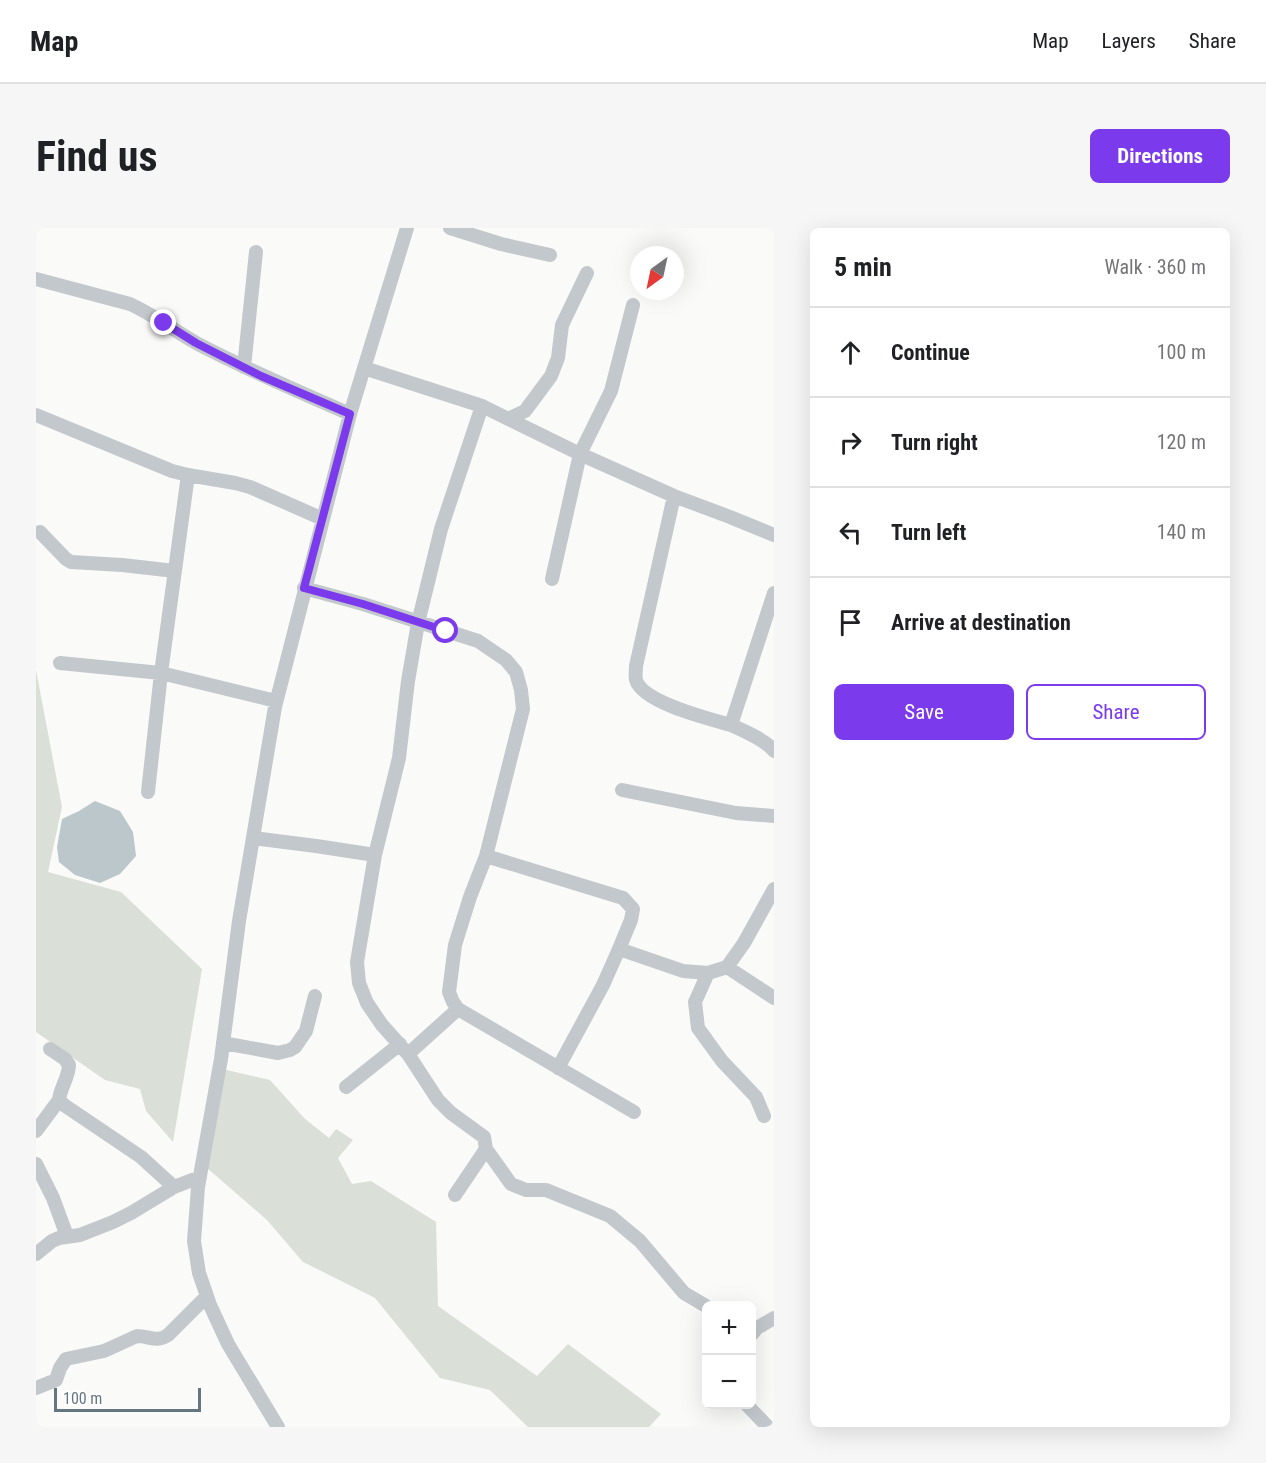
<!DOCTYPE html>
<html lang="en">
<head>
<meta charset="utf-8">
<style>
  :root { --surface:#fff; --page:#f6f6f6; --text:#202124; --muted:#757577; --line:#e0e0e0; --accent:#7c3aed }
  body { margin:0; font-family:"Roboto Condensed",sans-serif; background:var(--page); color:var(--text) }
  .controls { position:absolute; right:18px; bottom:18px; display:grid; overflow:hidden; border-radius:9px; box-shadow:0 6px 24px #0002 }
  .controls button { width:54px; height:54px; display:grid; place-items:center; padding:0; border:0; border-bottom:2px solid var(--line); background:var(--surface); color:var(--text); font:30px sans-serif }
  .compass { position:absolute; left:594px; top:18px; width:54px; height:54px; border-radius:50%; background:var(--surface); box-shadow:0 6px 24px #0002; rotate:213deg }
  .scale { position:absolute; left:18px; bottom:15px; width:147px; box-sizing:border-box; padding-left:6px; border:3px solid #657683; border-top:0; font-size:16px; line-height:21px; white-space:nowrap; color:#657683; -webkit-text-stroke:4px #fff; paint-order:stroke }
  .stop { position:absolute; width:18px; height:18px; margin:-14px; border:4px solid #7c3aed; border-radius:50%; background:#fff }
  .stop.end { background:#7c3aed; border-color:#fff; box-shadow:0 2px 6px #0008 }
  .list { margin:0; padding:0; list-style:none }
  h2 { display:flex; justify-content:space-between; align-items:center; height:78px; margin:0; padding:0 24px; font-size:26px }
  h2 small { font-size:20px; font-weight:400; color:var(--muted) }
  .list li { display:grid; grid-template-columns:39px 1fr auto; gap:18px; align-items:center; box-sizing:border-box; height:90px; padding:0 24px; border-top:2px solid var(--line) }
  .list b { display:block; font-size:22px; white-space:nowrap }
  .list em { font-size:20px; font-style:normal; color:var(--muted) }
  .actions { display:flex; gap:12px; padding:18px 24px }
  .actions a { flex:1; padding:14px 0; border:2px solid var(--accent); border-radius:9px; text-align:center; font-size:21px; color:var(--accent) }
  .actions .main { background:var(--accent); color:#fff }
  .icon { flex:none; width:33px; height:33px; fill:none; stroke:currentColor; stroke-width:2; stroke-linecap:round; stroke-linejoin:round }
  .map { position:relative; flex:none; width:738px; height:1199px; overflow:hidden; border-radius:9px }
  header { display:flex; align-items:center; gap:36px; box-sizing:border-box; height:84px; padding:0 30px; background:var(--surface); border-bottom:2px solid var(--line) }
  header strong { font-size:28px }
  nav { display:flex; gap:33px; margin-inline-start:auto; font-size:21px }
  .intro { display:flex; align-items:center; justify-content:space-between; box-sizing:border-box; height:144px; padding:0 36px }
  h1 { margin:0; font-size:42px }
  .button { padding:15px 27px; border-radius:9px; background:var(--accent); color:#fff; font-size:21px; font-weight:700 }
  main { display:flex; gap:36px; padding:0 36px }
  aside { flex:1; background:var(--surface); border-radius:9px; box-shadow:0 6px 24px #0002 }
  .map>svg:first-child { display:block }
</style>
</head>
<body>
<header>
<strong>Map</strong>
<nav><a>Map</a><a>Layers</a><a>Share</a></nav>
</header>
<div class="intro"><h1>Find us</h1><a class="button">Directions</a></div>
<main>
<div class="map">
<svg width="738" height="1199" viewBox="0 0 738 1199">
  <rect width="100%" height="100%" fill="#fafaf8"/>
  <path fill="#dadfd7" d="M0 442 26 579 12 644 85 664 166 741 137 914 110 883 104 861 69 852 0 804Z
    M186 841 234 852 269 891 293 910 300 901 317 912 302 930 316 956 335 953 400 994 402 1078 501 1148 532 1116 625 1186 613 1199H492L454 1162 404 1150 339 1070 267 1034 231 992 171 940Z"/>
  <path fill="#bbc7cb" d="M59 573 84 583 97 604 100 628 84 646 64 655 39 647 23 634 21 619 26 591 43 583Z"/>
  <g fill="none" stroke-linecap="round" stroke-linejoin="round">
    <path stroke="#c3c8cc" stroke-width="14" d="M414 0 465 16 514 27
      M0 51 94 76C118 87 139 103 162 116 212 142 263 164 314 186
      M208 139 220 24
      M328 140 446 178 544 226 638 268 694 289 738 307
      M0 187 136 243 152 247 199 255 214 259 287 291
      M472 191 489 183 515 148 522 130 526 97 551 45
      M638 268 600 438C600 442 599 448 600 452 607 475 674 491 695 497
      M4 304 30 331 35 334 86 337 139 343
      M516 351 544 226 575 163 597 77
      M268 360 327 376 442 413 470 432 480 444 485 462 487 481 450 628 434 669 419 717 413 764 417 774 422 781 598 884
      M738 365 695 497C708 503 730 512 738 523
      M24 435 125 445 240 473
      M586 562 700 585 738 588
      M112 564 125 445 152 247
      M217 610 280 618 339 627
      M450 628 587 670 597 681 595 692 583 721
      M691 739 738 770
      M672 745 659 774 662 800 686 833 720 869 728 888
      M187 815 242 825 254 822 259 819 270 803 279 768
      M14 821 29 831 33 837C33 849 24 860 23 872L28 877 105 929 138 959
      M372 826 422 781
      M522 840 567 757 583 721 647 743 672 745 691 739 708 715 738 661
      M310 859 364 816
      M0 903 23 872
      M450 921 475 956 490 962H510L574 988 604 1013 648 1065 670 1078
      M0 936 17 970 31 1008
      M419 967 450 921 448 909 415 885 402 872 372 826 346 797 331 775 323 755 321 734 339 627 363 530 372 453 382 395 405 301 446 178
      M0 1026 16 1013 23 1010 44 1007 77 994 95 985 138 959 164 949
      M716 1106 721 1100 738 1090
      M0 1160 20 1152 24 1140 30 1131 68 1123 101 1108C114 1108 120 1115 132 1107L171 1068
      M710 1176 732 1199
      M242 1199 192 1116 174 1077 163 1045 158 1013 162 959 185 831 203 693 239 479 314 186 371 0"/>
  </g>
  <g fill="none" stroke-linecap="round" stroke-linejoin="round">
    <path stroke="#7c3aed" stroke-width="8" d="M128 95 160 115 225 148 314 186 268 360 327 376 410 403"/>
  </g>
</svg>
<div class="controls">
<button>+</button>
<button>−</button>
</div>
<svg class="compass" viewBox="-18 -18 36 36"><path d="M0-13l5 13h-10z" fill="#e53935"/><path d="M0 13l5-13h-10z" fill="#757577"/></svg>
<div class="scale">100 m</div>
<div class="stop" style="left:410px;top:403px"></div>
<div class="stop end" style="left:128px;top:95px"></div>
</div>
<aside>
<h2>5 min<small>Walk · 360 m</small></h2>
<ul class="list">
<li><svg class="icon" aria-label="ahead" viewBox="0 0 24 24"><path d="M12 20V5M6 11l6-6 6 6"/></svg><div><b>Continue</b></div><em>100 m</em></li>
<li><svg class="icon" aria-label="right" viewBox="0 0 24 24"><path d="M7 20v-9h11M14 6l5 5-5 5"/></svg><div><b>Turn right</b></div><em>120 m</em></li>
<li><svg class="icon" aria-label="left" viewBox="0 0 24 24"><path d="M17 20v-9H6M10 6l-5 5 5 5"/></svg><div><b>Turn left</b></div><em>140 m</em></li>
<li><svg class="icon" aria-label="arrive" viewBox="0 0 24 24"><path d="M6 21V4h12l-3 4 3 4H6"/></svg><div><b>Arrive at destination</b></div></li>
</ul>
<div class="actions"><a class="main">Save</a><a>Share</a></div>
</aside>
</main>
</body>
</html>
